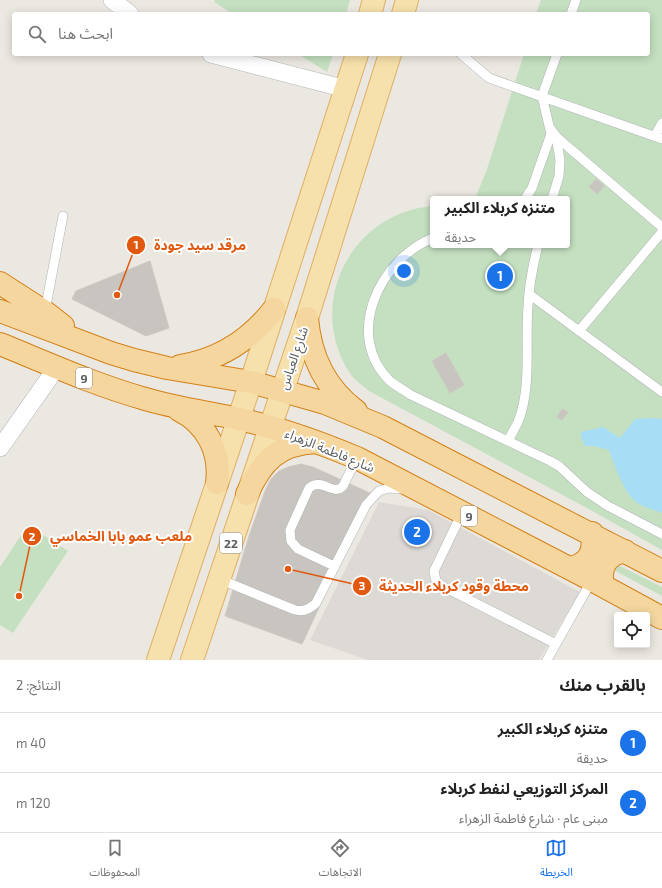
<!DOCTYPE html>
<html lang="ar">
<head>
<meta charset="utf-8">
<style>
  :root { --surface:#fff; --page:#f6f6f6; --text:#222; --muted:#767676; --line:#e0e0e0; --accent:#1a73e8 }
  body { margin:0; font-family:"Exo 2","Noto Sans Arabic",sans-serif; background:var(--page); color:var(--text); direction:rtl }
  .controls { position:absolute; right:12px; bottom:12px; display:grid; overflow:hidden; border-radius:4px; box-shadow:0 2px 10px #0003 }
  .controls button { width:36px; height:36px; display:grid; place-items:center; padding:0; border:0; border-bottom:1px solid var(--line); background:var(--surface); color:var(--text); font:20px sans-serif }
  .you { position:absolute; left:404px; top:271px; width:14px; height:14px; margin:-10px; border:3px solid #fff; border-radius:50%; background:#1a73e8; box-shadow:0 0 0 6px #1a73e833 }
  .badge { display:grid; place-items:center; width:26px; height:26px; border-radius:50%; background:var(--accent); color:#fff; font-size:13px; font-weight:700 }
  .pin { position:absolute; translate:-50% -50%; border:2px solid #fff; box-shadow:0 1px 4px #0006 }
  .popup { position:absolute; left:430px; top:196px; width:140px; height:52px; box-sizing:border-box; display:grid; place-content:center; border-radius:4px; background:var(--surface); filter:drop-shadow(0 1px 3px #0005); font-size:13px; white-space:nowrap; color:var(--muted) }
  .popup b { font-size:15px; color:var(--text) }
  .popup::after { content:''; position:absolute; left:50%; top:100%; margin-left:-8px; border:8px solid transparent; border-top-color:var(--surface) }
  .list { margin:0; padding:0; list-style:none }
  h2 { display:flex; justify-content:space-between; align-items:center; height:52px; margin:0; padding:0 16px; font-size:17px }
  h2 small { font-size:13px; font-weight:400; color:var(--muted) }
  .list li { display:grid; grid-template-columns:26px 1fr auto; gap:12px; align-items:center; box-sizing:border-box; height:60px; padding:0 16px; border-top:1px solid var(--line) }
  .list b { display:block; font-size:15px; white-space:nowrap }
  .list p { margin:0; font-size:13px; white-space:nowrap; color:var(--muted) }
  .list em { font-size:13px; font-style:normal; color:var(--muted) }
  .icon { flex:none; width:22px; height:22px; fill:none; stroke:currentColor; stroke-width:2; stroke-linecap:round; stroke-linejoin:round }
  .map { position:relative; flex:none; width:662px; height:660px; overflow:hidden; direction:ltr }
  .search { position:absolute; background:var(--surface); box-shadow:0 2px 10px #0003; left:12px; right:12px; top:12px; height:44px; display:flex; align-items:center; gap:10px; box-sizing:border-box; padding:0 14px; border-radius:4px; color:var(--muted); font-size:15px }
  .sheet { height:172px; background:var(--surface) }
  nav { display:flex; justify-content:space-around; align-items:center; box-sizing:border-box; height:56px; border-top:1px solid var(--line); background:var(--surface); font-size:11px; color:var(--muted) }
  nav a { display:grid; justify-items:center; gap:2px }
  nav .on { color:var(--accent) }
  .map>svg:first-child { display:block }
</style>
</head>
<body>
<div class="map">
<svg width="662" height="660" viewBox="0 0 662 660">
  <rect width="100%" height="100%" fill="#ebe8e1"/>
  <path fill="#dddad6" d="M379 502 428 510 580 592 539 660H368L310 640Z"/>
  <path fill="#c4e0c0" d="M215 0H350L346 14H233L214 2Z
    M541 0H662V550L585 507 369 391C360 384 351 377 346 367 307 297 355 212 433 206V245H567V199H475L487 169 524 54H648V14H536Z
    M298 54H333L327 72Z
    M28 525 68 551 13 633 0 625V567Z
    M616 564 662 587V596L612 569Z"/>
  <path fill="#a7ddf5" d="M651 418 662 419V513C654 510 643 507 636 502 623 491 615 466 609 450L594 446H585L581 437V432L603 427 620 438 635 419Z"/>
  <path fill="#c8c5c0" stroke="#cfc8c0" d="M596 179 604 186 597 194 589 187Z
    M150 261 169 328 146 336 72 299 76 291Z
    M446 353 464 385 450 393 432 361Z
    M562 409 568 412 562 420 557 417Z
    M301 464 313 467 372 494 302 644 225 616 249 536 265 491 271 479 279 471 288 467Z"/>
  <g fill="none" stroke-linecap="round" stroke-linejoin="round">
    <defs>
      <path id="service" d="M571 14 576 0
        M461 54 489 78 662 139
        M550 128 556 136 567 146 662 227
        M655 136 662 123
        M525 199 532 188 551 134 542 96 557 54
        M552 199 559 176 560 160 556 136
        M433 238C380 259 343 335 390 381 396 386 404 390 411 395L550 461 559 466 587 492 608 506 662 534
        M529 294 662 392
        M45 311 63 216
        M579 331 662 232
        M508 441C511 435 515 428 518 422 532 388 525 342 528 306 529 285 533 265 538 245
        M462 513 434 571 436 581 444 587 556 644
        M334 566 298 549 291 541 290 530 309 488C323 477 333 497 343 486L357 458
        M219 579 295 610C303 612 310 609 316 603L366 505 379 491 389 488 403 489
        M547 660 592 580"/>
      <path id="minor" d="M112 0 130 14
        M211 54 346 89
        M0 448 57 367"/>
      <path id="primary" d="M370 14 374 0
        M403 14 407 0
        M158 660 251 382 357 54
        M192 660 307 318 390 54"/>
      <path id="trunk" d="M0 283 45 312 63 326
        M0 311 111 353 134 360 167 368 251 382 325 403 383 427 662 571
        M307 318C310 355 325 388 356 411
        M0 344C47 363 93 384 142 398 174 408 207 412 239 419 280 428 319 442 357 458L592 580 662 618
        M180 366C219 360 250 340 274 309
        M179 410C207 424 221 452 217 483
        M247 494C262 461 278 444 316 442
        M570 568C589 564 595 552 592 533
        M603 586C599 567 606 555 625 551"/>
    </defs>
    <use href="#service" stroke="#b2b4b7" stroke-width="10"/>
    <use href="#minor" stroke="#b2b4b7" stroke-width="18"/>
    <use href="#primary" stroke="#e1ae64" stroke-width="24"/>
    <use href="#trunk" stroke="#d48118" stroke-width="24"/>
    <use href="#service" stroke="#fff" stroke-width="9"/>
    <use href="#minor" stroke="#fff" stroke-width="17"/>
    <use href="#primary" stroke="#f6e0ab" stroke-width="22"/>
    <use href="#trunk" stroke="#f4d69e" stroke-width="22"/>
  </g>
  <g text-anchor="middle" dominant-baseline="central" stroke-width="4" stroke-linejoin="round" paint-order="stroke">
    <g fill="#fff" stroke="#8c8e90" stroke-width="1">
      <rect x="76" y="368" width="16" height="20" rx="3"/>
      <rect x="461" y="506" width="16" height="20" rx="3"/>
      <rect x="220" y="533" width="22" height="20" rx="3"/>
    </g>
    <g font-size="12" font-weight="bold" fill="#5a5e60">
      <text x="84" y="378">9</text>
      <text x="469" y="516">9</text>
      <text x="231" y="543">22</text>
    </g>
    <g font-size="13" fill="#5a5e60" stroke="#fff">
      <text transform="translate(293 358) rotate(-71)">شارع العباس</text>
      <text transform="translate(330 450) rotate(22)">شارع فاطمة الزهراء</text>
    </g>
  </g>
  <path fill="none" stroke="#e15910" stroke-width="1.5" d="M117 295L136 245M19 596L32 536M288 569L362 586"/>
  <g fill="#e15910" stroke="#fff" stroke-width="1.5">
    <circle cx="117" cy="295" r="4"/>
    <circle cx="19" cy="596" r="4"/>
    <circle cx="288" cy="569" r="4"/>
    <circle cx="136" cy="245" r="10"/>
    <circle cx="32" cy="536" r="10"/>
    <circle cx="362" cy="586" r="10"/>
  </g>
  <g font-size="12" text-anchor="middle" font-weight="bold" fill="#fff">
    <text x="136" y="249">1</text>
    <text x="32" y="541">2</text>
    <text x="362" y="590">3</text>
  </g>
  <g font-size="14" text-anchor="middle" font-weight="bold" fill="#e15910" stroke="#fff" stroke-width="4" stroke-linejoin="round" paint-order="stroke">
    <text x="200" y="250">مرقد سيد جودة</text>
    <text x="121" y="541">ملعب عمو بابا الخماسي</text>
    <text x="454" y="591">محطة وقود كربلاء الحديثة</text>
  </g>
</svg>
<div class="controls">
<button><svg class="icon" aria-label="locate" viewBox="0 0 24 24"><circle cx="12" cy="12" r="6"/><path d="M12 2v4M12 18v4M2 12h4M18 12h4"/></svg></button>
</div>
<div class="you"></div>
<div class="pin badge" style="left:500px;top:276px">1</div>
<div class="popup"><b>متنزه كربلاء الكبير</b>حديقة</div>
<div class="pin badge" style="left:417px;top:532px">2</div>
<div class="search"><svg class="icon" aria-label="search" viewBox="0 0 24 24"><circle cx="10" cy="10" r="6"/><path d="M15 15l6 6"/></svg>ابحث هنا</div>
</div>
<section class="sheet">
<h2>بالقرب منك<small>النتائج: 2</small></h2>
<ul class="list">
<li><span class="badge">1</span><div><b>متنزه كربلاء الكبير</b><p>حديقة</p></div><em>40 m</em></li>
<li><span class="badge">2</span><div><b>المركز التوزيعي لنفط كربلاء</b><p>مبنى عام · شارع فاطمة الزهراء</p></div><em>120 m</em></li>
</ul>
</section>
<nav>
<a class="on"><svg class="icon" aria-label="map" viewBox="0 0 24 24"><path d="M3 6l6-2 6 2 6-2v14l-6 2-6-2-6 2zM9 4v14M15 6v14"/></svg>الخريطة</a>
<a><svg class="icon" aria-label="directions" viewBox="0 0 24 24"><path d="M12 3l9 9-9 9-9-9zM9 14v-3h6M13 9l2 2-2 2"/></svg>الاتجاهات</a>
<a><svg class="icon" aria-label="saved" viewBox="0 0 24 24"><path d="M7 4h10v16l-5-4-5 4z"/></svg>المحفوظات</a>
</nav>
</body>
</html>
